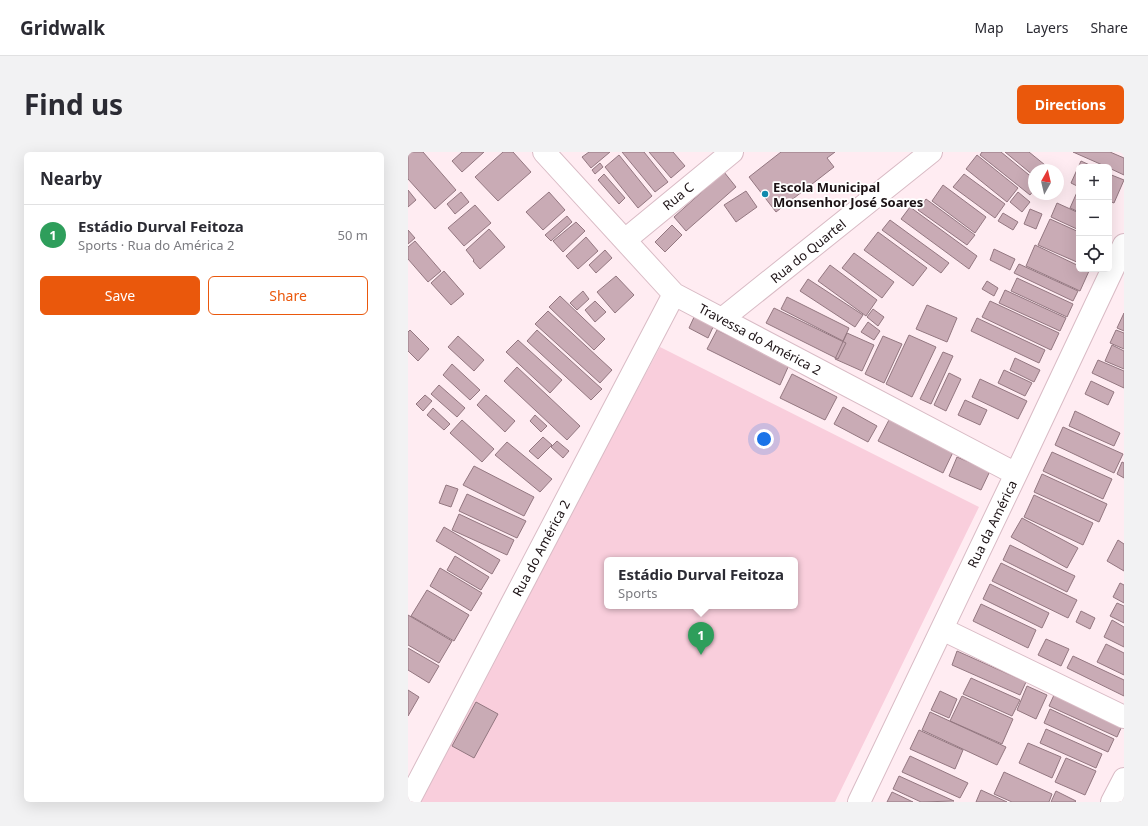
<!DOCTYPE html>
<html lang="en">
<head>
<meta charset="utf-8">
<style>
  :root { --surface:#fff; --page:#f2f2f3; --text:#2b2b33; --muted:#7c7c81; --line:#e1e1e2; --accent:#ea580c }
  body { margin:0; font-family:"Noto Sans",sans-serif; background:var(--page); color:var(--text) }
  .controls { position:absolute; right:12px; top:12px; display:grid; overflow:hidden; border-radius:6px; box-shadow:0 4px 16px #0002 }
  .controls button { width:36px; height:36px; display:grid; place-items:center; padding:0; border:0; border-bottom:1px solid var(--line); background:var(--surface); color:var(--text); font:20px sans-serif }
  .compass { position:absolute; left:620px; top:12px; width:36px; height:36px; border-radius:50%; background:var(--surface); box-shadow:0 4px 16px #0002; rotate:8deg }
  .you { position:absolute; left:356px; top:287px; width:14px; height:14px; margin:-10px; border:3px solid #fff; border-radius:50%; background:#1a73e8; box-shadow:0 0 0 6px #1a73e833 }
  .badge { display:grid; place-items:center; width:26px; height:26px; border-radius:50%; background:var(--accent); color:#fff; font-size:13px; font-weight:700 }
  .pin { position:absolute; translate:-50% -33px; filter:drop-shadow(0 1px 2px #0008) }
  .pin::after { content:''; position:absolute; top:21px; width:14px; height:12px; background:inherit; clip-path:polygon(0 0,100% 0,50% 100%) }
  .popup { position:absolute; left:196px; top:405px; width:194px; height:52px; box-sizing:border-box; display:grid; place-content:center; border-radius:6px; background:var(--surface); filter:drop-shadow(0 1px 3px #0005); font-size:13px; white-space:nowrap; color:var(--muted) }
  .popup b { font-size:15px; color:var(--text) }
  .popup::after { content:''; position:absolute; left:50%; top:100%; margin-left:-8px; border:8px solid transparent; border-top-color:var(--surface) }
  .list { margin:0; padding:0; list-style:none }
  h2 { display:flex; justify-content:space-between; align-items:center; height:52px; margin:0; padding:0 16px; font-size:17px }
  h2 small { font-size:13px; font-weight:400; color:var(--muted) }
  .list li { display:grid; grid-template-columns:26px 1fr auto; gap:12px; align-items:center; box-sizing:border-box; height:60px; padding:0 16px; border-top:1px solid var(--line) }
  .list b { display:block; font-size:15px; white-space:nowrap }
  .list p { margin:0; font-size:13px; white-space:nowrap; color:var(--muted) }
  .list em { font-size:13px; font-style:normal; color:var(--muted) }
  .actions { display:flex; gap:8px; padding:12px 16px }
  .actions a { flex:1; padding:9px 0; border:1px solid var(--accent); border-radius:6px; text-align:center; font-size:14px; color:var(--accent) }
  .actions .main { background:var(--accent); color:#fff }
  .icon { flex:none; width:22px; height:22px; fill:none; stroke:currentColor; stroke-width:2; stroke-linecap:round; stroke-linejoin:round }
  .map { position:relative; flex:none; width:716px; height:650px; overflow:hidden; border-radius:6px }
  header { display:flex; align-items:center; gap:24px; box-sizing:border-box; height:56px; padding:0 20px; background:var(--surface); border-bottom:1px solid var(--line) }
  header strong { font-size:19px }
  nav { display:flex; gap:22px; margin-inline-start:auto; font-size:14px }
  .intro { display:flex; align-items:center; justify-content:space-between; box-sizing:border-box; height:96px; padding:0 24px }
  h1 { margin:0; font-size:28px }
  .button { padding:10px 18px; border-radius:6px; background:var(--accent); color:#fff; font-size:14px; font-weight:700 }
  main { display:flex; gap:24px; padding:0 24px }
  aside { flex:1; background:var(--surface); border-radius:6px; box-shadow:0 4px 16px #0002 }
  .map>svg:first-child { display:block }
</style>
</head>
<body>
<header>
<strong>Gridwalk</strong>
<nav><a>Map</a><a>Layers</a><a>Share</a></nav>
</header>
<div class="intro"><h1>Find us</h1><a class="button">Directions</a></div>
<main>
<aside>
<h2>Nearby<small></small></h2>
<ul class="list">
<li><span class="badge" style="background:#2e9e5b">1</span><div><b>Estádio Durval Feitoza</b><p>Sports · Rua do América 2</p></div><em>50 m</em></li>
</ul>
<div class="actions"><a class="main">Save</a><a>Share</a></div>
</aside>
<div class="map">
<svg width="716" height="650" viewBox="0 0 716 650">
  <rect width="100%" height="100%" fill="#ffecf2"/>
  <path fill="#f9cedc" fill-rule="evenodd" d="M252 195 571 355 427 650H8ZM199 408H387V454H199Z"/>
  <path fill="#c9abb5" stroke="#937780" d="M0 0H15L48 38 27 57 0 27Z
    M54 0H76L54 20 44 9Z
    M95 0H105L123 20 90 49 67 25Z
    M181 0H202L183 16 174 5Z
    M214 0H236L260 30 247 40Z
    M241 0H265L277 14 263 26Z
    M373 0H427L419 6 426 15 368 60 341 25Z
    M574 0H593L626 27V38L622 43 572 3Z
    M597 0H621L637 13 632 18H626V24Z
    M665 0H702L716 6V23L701 16V15H699Z
    M211 3 244 44 230 56 197 15Z
    M569 3 610 36 599 50 558 17Z
    M673 9 686 15H671V35L663 31Z
    M192 11 195 15 187 22 184 18Z
    M316 20 328 35 278 79 266 65Z
    M196 22 217 46 211 52 190 28Z
    M556 22 597 52 587 66 545 35Z
    M701 22 716 28 706 51 701 49Z
    M535 33 578 65 567 81 524 49Z
    M0 38 8 48 0 55Z
    M670 38 671 39V60L662 56Z
    M338 39 349 55 328 70 316 53Z
    M53 40 61 50 47 62 39 52Z
    M141 40 157 58 135 78 118 60Z
    M610 40 622 50 614 60 602 50Z
    M518 47 567 83 559 93 510 58Z
    M649 51 671 61V78L643 65Z
    M67 53 83 71 56 94 40 76Z
    M502 55 569 104 561 117 493 67Z
    M622 57 634 62 628 77 616 72Z
    M595 61 610 70 605 78 590 69Z
    M159 64 164 70 143 89 137 83Z
    M642 67 671 80V111L630 93Z
    M482 68 541 111 533 121 474 78Z
    M168 70 177 79 155 100 145 89Z
    M264 73 274 83 257 100 247 90Z
    M81 77 97 95 72 117 65 109 66 108 58 98Z
    M0 78 7 86 0 92Z
    M470 80 519 116 505 134 456 98Z
    M178 85 190 99 170 117 158 104Z
    M7 89 33 119 20 130 0 107V95Z
    M627 93 671 114V117H678L681 119 672 139 618 114Z
    M586 97 607 107 602 118 582 108Z
    M197 98 204 106 188 121 181 113Z
    M446 101 486 130 474 146 434 116Z
    M611 112 670 139 665 149 606 121Z
    M422 113 469 148 458 164 410 129Z
    M36 119 56 142 43 153 23 131Z
    M208 124 226 143 207 161 189 140Z
    M609 126 665 152 659 165 603 139Z
    M400 127 455 163 447 175 392 139Z
    M579 129 590 136 586 144 574 137Z
    M597 138 658 166 652 179 591 151Z
    M175 139 181 147 169 158 162 151Z
    M152 144 197 187 186 198 141 155Z
    M379 145 441 176 435 189 373 157Z
    M187 149 198 160 187 170 177 158Z
    M582 149 651 181 643 198 574 165Z
    M519 153 549 166 539 190 508 177Z
    M366 156 438 191 430 207 358 171Z
    M465 157 476 165 470 174 459 165Z
    M140 159 204 218 192 231 127 172Z
    M716 161V179L709 176Z
    M287 163 306 173 300 186 281 176Z
    M569 166 637 198 631 211 563 179Z
    M460 170 472 179 466 188 453 180Z
    M2 178 21 197 10 209 0 199V180Z
    M129 178 194 237 183 248 119 189Z
    M309 178 381 213 372 233 299 197Z
    M708 178 716 181V197L702 191Z
    M439 181 466 193 454 219 427 207Z
    M501 183 528 195 504 245 478 232Z
    M50 184 76 208 66 219 40 195Z
    M475 184 494 192 476 231 457 222Z
    M110 188 154 228 142 241 98 200Z
    M704 193 716 199V217L697 209Z
    M535 200 545 204 523 252 512 247Z
    M607 206 632 218 626 230 602 218Z
    M690 208 716 219V236L684 221Z
    M44 212 72 238 62 248 35 223Z
    M109 215 172 274 159 288 96 229Z
    M596 218 624 231 617 244 590 231Z
    M541 221 553 227 538 259 526 253Z
    M384 222 429 245 417 268 372 246Z
    M572 227 619 249 610 267 564 245Z
    M683 229 706 240 700 253 677 242Z
    M31 233 57 256 49 265 23 242Z
    M17 243 24 249 15 259 8 252Z
    M78 243 107 269 97 280 69 253Z
    M557 248 579 258 572 273 550 263Z
    M435 255 469 274 460 290 426 272Z
    M25 256 42 272 36 278 19 263Z
    M667 259 712 281 706 294 661 274Z
    M127 263 139 274 133 280 122 269Z
    M482 266 546 298 535 321 470 289Z
    M54 268 86 297 74 310 42 281Z
    M655 275 715 302 706 321 647 293Z
    M135 285 144 293 130 307 121 299Z
    M149 289 161 299 155 306 143 295Z
    M99 290 144 327 132 340 87 303Z
    M644 300 704 327 695 347 635 319Z
    M549 305 582 319 573 338 541 324Z
    M714 310 716 311V326L709 322Z
    M66 314 126 345 116 364 55 333Z
    M634 322 699 352 691 370 626 340Z
    M38 333 50 337 43 355 31 351Z
    M59 342 118 369 109 386 51 359Z
    M626 343 685 371 675 393 616 365Z
    M51 362 106 388 99 403 44 378Z
    M614 366 670 396 659 416 603 385Z
    M36 375 92 408 84 422 28 389Z
    M710 388 716 392V419L699 409Z
    M602 393 667 424 659 440 595 408Z
    M47 404 81 425 73 438 39 418Z
    M593 411 669 448 660 466 584 429Z
    M32 416 74 441 63 459 22 434Z
    M712 431 716 433V451L705 445Z
    M582 432 641 461 634 476 575 447Z
    M19 438 61 463 46 489 3 464Z
    M709 451 716 454V471L702 464Z
    M573 452 628 478 620 496 565 469Z
    M673 459 687 466 682 477 668 470Z
    M0 463 44 489 31 511 0 493Z
    M704 468 716 475V495L696 485Z
    M638 487 661 497 653 514 630 503Z
    M698 492 716 501V523L689 510Z
    M0 496 31 514 21 531 0 518Z
    M549 499 618 530 612 543 544 513Z
    M665 504 716 528V544L659 516Z
    M563 526 612 548 604 564 555 542Z
    M619 534 639 543 628 567 609 558Z
    M0 538 11 545 0 564Z
    M532 539 549 547 541 566 523 558Z
    M646 543 714 574 709 585 641 554Z
    M554 544 605 567 594 592 542 569Z
    M68 550 90 562 66 606 44 594Z
    M642 557 706 587 700 600 636 571Z
    M522 560 598 595 589 613 514 578Z
    M638 577 694 602 688 616 632 591Z
    M511 578 555 598 547 617 502 597Z
    M620 591 653 605 644 626 611 611Z
    M502 604 560 631 552 646 494 620Z
    M658 606 688 619 677 643 647 630Z
    M596 620 644 642 641 650H604L586 642Z
    M491 624 546 649 513 650 485 637Z
    M573 638 599 650H568Z
    M648 639 668 649 667 650H643Z
    M484 640 505 650H479Z"/>
  <g fill="none" stroke-linecap="round" stroke-linejoin="round">
    <defs>
      <path id="street" d="M136 0 266 142 608 322
        M217 88 324 0
        M314 167 523 0
        M534 477 716 565
        M0 650 266 142
        M451 650 608 322 716 93"/>
      <path id="primary" d="M704 650 716 627"/>
    </defs>
    <use href="#street" stroke="#d9bbc5" stroke-width="24"/>
    <use href="#primary" stroke="#d9bbc5" stroke-width="24"/>
    <use href="#street" stroke="#fff" stroke-width="22"/>
    <use href="#primary" stroke="#fff" stroke-width="22"/>
  </g>
  <circle fill="#0e8aad" stroke="#fff" stroke-width="1.5" cx="357" cy="42" r="4"/>
  <g text-anchor="middle" dominant-baseline="central" stroke-width="3.5" stroke-linejoin="round" paint-order="stroke">
    <g font-size="13" font-weight="bold" fill="#1b1114" stroke="#fff" text-anchor="start">
      <text x="365" y="35">Escola Municipal<tspan x="365" dy="15">Monsenhor José Soares</tspan></text>
    </g>
    <g font-size="13" fill="#1b1114" stroke="#fff">
      <text transform="translate(270 44) rotate(-39)">Rua C</text>
      <text transform="translate(400 99) rotate(-39)">Rua do Quartel</text>
      <text transform="translate(352 187) rotate(28)">Travessa do América 2</text>
      <text transform="translate(584 372) rotate(-64)">Rua da América</text>
      <text transform="translate(133 396) rotate(-62)">Rua do América 2</text>
    </g>
  </g>
</svg>
<div class="controls">
<button>+</button>
<button>−</button>
<button><svg class="icon" aria-label="locate" viewBox="0 0 24 24"><circle cx="12" cy="12" r="6"/><path d="M12 2v4M12 18v4M2 12h4M18 12h4"/></svg></button>
</div>
<svg class="compass" viewBox="-18 -18 36 36"><path d="M0-13l5 13h-10z" fill="#e53935"/><path d="M0 13l5-13h-10z" fill="#7c7c81"/></svg>
<div class="you"></div>
<div class="pin badge" style="left:293px;top:503px;background:#2e9e5b">1</div>
<div class="popup"><b>Estádio Durval Feitoza</b>Sports</div>
</div>
</main>
</body>
</html>
